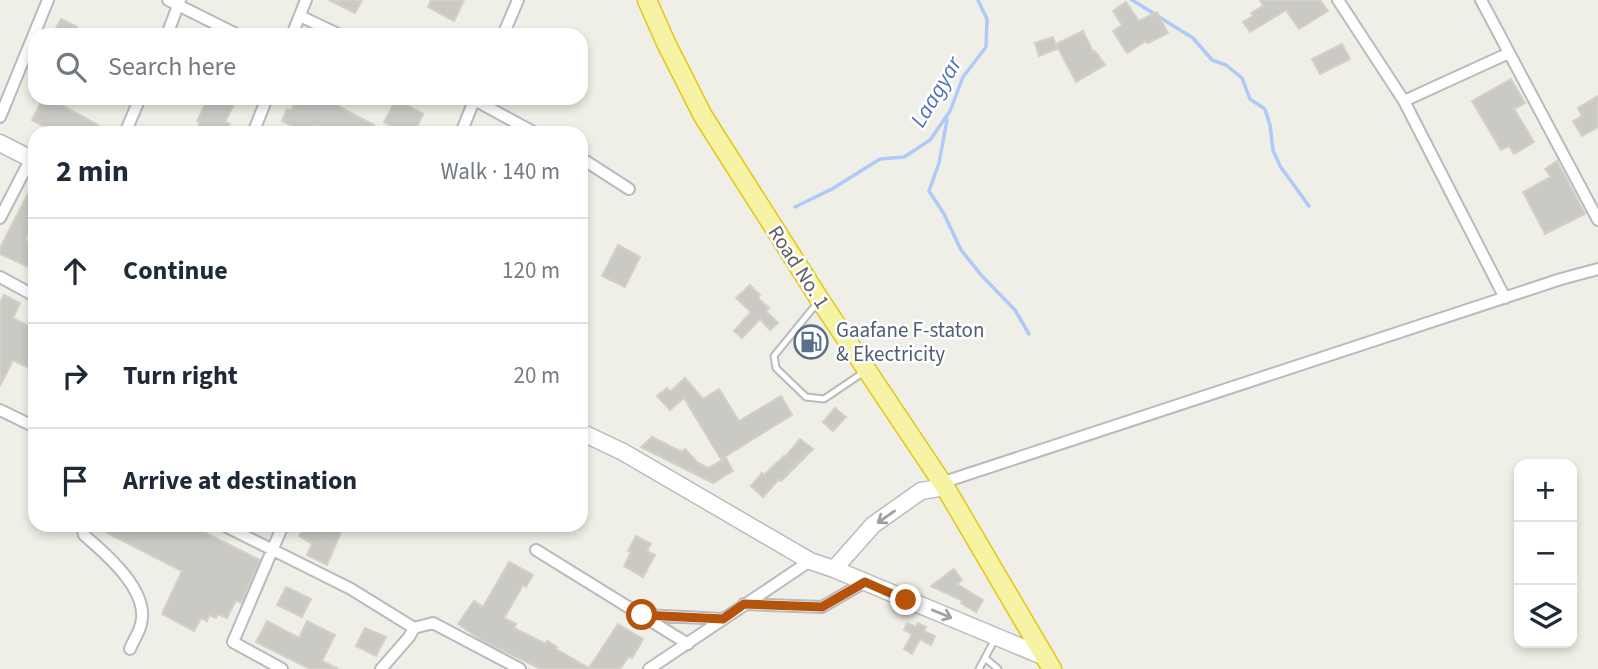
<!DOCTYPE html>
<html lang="en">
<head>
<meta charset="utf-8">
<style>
  :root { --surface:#fff; --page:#f2f2f3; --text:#1f2937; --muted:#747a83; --line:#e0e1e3 }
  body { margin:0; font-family:"Source Sans 3",sans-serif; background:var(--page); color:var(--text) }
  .controls { position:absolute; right:21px; bottom:21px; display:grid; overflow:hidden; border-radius:14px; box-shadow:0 4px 10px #0003 }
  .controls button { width:63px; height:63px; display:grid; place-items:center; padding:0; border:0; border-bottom:2px solid var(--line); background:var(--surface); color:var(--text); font:35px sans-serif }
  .stop { position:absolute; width:21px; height:21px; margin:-16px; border:5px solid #b45309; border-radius:50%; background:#fff }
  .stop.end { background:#b45309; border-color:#fff; box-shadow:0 2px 7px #0008 }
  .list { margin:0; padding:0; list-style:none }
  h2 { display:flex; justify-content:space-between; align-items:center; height:91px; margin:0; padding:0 28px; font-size:30px }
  h2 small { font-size:23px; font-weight:400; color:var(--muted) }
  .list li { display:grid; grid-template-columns:46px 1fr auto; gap:21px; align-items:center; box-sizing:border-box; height:105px; padding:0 28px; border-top:2px solid var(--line) }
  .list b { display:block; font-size:26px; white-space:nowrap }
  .list em { font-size:23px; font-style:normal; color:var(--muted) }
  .icon { flex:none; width:38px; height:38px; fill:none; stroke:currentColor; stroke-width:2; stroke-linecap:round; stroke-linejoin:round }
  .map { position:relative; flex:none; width:1598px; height:669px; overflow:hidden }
  .search { position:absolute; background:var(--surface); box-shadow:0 4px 10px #0003; left:28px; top:28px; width:560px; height:77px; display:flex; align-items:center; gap:18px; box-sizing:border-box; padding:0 24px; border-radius:21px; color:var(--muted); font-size:26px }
  .panel { position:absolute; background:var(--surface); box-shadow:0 4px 10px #0003; left:28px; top:126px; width:560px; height:406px; border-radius:21px }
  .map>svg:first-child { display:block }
</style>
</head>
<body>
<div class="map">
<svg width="1598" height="669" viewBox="0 0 1598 669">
  <rect width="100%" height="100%" fill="#efefe7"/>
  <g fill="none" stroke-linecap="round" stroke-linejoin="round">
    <path stroke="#adcaf8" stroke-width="3.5" d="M1132 0 1193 38 1212 60 1226 65 1242 78 1250 99 1265 109 1270 125 1273 150 1280 166 1309 206
      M947 120 939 163 929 191 944 214 961 250 982 276 1015 310 1029 334
      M795 207 832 189 880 159 904 157 930 140 950 111 963 77 986 47 987 19 978 0"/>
  </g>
  <path fill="#cbc9c4" stroke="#d3d1c5" stroke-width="2" d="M329 0H362L355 13Z
    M431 0H464L454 21 428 7Z
    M1260 0H1320L1328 11 1299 29 1286 10 1250 32 1243 22 1253 16 1251 13 1263 6Z
    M1126 2 1139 21 1157 12 1168 33 1148 43 1146 41 1127 53 1113 31 1122 25 1113 11Z
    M61 19 77 27 73 35 56 28Z
    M1083 31 1093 52 1095 51 1105 65 1076 82 1056 44Z
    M1053 37 1057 49 1039 56 1035 43Z
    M1342 44 1350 59 1320 74 1312 59Z
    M1511 79 1525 103 1514 109 1534 142 1514 154 1509 146 1501 150 1472 101Z
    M1598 96V127L1582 136 1573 121 1582 116 1578 108Z
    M43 98H49L98 125 93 133H56L32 120Z
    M208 98H237L225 122 230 124 226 133H195L200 122 197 121Z
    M297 98H323L374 125 370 133H348L336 127 333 133 318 125 314 133H306L282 121 287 109 291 111Z
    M396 99 423 114 414 133H404L384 122Z
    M1557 161 1585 214 1545 234 1523 192 1551 177 1545 169Z
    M35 180V221L26 238V241L35 245V270L0 254V248Z
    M618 245 640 257 625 287 602 276Z
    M750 285 760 295 758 298 769 308 766 311 778 323 770 330 760 319 742 338 734 331 751 312 736 298Z
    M4 295 20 303 13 318 35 329V371L13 360 0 386V302Z
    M685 378 703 399 719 389 739 421 781 396 792 415 721 459 684 398 670 410 657 396 667 388 670 392Z
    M835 408 846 417 833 431 823 422Z
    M652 437 682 452 685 449 697 462 708 468 726 458 733 471 713 483 641 447Z
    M800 439 813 449 781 481 779 479 763 497 751 486 762 473 764 475 784 456 785 457Z
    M92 525H190L260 560 241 603 236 600 227 618 218 614 216 618 209 615 207 621 201 618 194 631 162 614 182 571Z
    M305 525H344L327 565 307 555 312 544 299 536Z
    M636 536 651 544 647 551 655 555 643 577 624 566 631 552 628 551Z
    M509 562 533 575 526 587 523 585 504 618 516 624 514 628 546 644 547 641 557 647 556 649 589 668 618 624 643 639 632 658 629 656 620 669H541L483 641 458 624 474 601 483 607Z
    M954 569 962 580 957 584 983 600 976 612 961 603 963 601 931 586Z
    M286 587 311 599 302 617 277 605Z
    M267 621 299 638 307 621 335 635 322 661 338 669H310L256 642Z
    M907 623 916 627 918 623 926 627 924 631 935 636 931 645 920 639 912 654 904 649 912 634 904 630Z
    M365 628 386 637 376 656 356 646Z"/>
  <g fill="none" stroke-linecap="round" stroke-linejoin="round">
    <defs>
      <path id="service" d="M818 302 774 356 776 368 806 397 824 399 864 372
        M985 658 998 669
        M979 669 995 639"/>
      <path id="minor" d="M168 0 238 35
        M1338 0 1404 101 1505 298
        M1481 0 1598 220
        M300 16 340 35
        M167 35 180 0
        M292 35 306 0
        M503 35 518 0
        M471 98 535 133
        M1404 101 1509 53
        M0 117 48 0
        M125 133 140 98
        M253 133 267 98
        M461 133 475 98
        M581 158 629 189
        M0 218 31 158
        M0 277 35 296
        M0 410 35 427
        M941 483 1561 279 1598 269
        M82 525 84 535C106 554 150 591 141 624 139 633 133 641 130 649
        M223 525 351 589 414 628
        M536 550 688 644
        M744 604 822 607 865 582
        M645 615 723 619
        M282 669 233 642 283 525
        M381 669 409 637 414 628 433 623 520 669
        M649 669 810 561"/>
      <path id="secondary" d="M0 143 35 161
        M581 432 623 452 810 561 834 569 1045 657
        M834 569 873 525 921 491 945 487"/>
      <path id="trunk" d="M647 0 666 43 703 116 820 300 945 487 1052 669"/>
    </defs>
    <use href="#service" stroke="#b9babf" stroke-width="9"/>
    <use href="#minor" stroke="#b9babf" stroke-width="14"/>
    <use href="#secondary" stroke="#babbc1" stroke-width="19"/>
    <use href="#trunk" stroke="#e3c713" stroke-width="21"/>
    <use href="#service" stroke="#fff" stroke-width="5"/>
    <use href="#minor" stroke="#fff" stroke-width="10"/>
    <use href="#secondary" stroke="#fff" stroke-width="16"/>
    <use href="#trunk" stroke="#f6f3a5" stroke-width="18"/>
  </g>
  <defs><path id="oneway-shaft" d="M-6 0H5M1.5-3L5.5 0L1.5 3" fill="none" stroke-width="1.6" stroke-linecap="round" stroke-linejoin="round" transform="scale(1.75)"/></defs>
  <g stroke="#9ea0a3">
    <use href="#oneway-shaft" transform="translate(886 517) rotate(145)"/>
    <use href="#oneway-shaft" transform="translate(942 614) rotate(22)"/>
  </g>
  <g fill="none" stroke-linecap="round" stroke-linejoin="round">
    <path stroke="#b45309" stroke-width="9" d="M642 615 723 619 744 604 822 607 865 582 906 600"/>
  </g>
  <defs>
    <symbol id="fuel-ring" viewBox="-11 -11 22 22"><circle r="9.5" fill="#fff" stroke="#5c6f8a" stroke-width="1.5"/><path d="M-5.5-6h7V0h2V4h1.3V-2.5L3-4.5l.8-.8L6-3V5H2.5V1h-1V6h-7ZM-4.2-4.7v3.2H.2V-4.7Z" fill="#5c6f8a"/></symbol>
  </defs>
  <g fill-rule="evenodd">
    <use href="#fuel-ring" x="792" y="323" width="38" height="38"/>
  </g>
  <g text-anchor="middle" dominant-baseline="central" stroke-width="5" stroke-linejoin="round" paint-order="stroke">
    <g font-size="21" fill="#5e6066" stroke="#fff">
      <text transform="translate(799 267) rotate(57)">Road No. 1</text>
    </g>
    <g font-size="21" fill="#4e5e75" stroke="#fff" text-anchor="start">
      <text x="836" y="330">Gaafane F-staton<tspan x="836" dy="24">&amp; Ekectricity</tspan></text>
    </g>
    <g font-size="23" font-style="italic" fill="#5172bb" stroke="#fff">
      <text transform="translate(936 92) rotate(-59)">Laagyar</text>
    </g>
  </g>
</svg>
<div class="controls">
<button>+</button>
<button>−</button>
<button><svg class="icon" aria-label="layers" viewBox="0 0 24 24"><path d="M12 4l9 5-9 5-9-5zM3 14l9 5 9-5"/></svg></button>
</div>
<div class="stop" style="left:642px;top:615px"></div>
<div class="stop end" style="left:906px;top:600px"></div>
<div class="search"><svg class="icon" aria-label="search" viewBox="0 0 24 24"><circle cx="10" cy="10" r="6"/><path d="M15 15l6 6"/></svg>Search here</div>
<section class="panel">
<h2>2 min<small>Walk · 140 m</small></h2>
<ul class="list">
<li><svg class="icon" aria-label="ahead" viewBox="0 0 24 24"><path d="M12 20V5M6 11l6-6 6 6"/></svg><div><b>Continue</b></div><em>120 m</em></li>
<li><svg class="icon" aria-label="right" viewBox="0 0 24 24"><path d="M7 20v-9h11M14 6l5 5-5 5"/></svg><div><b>Turn right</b></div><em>20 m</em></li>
<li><svg class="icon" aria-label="arrive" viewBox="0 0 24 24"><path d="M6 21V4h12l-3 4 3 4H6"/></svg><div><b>Arrive at destination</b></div></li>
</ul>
</section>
</div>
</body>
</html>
